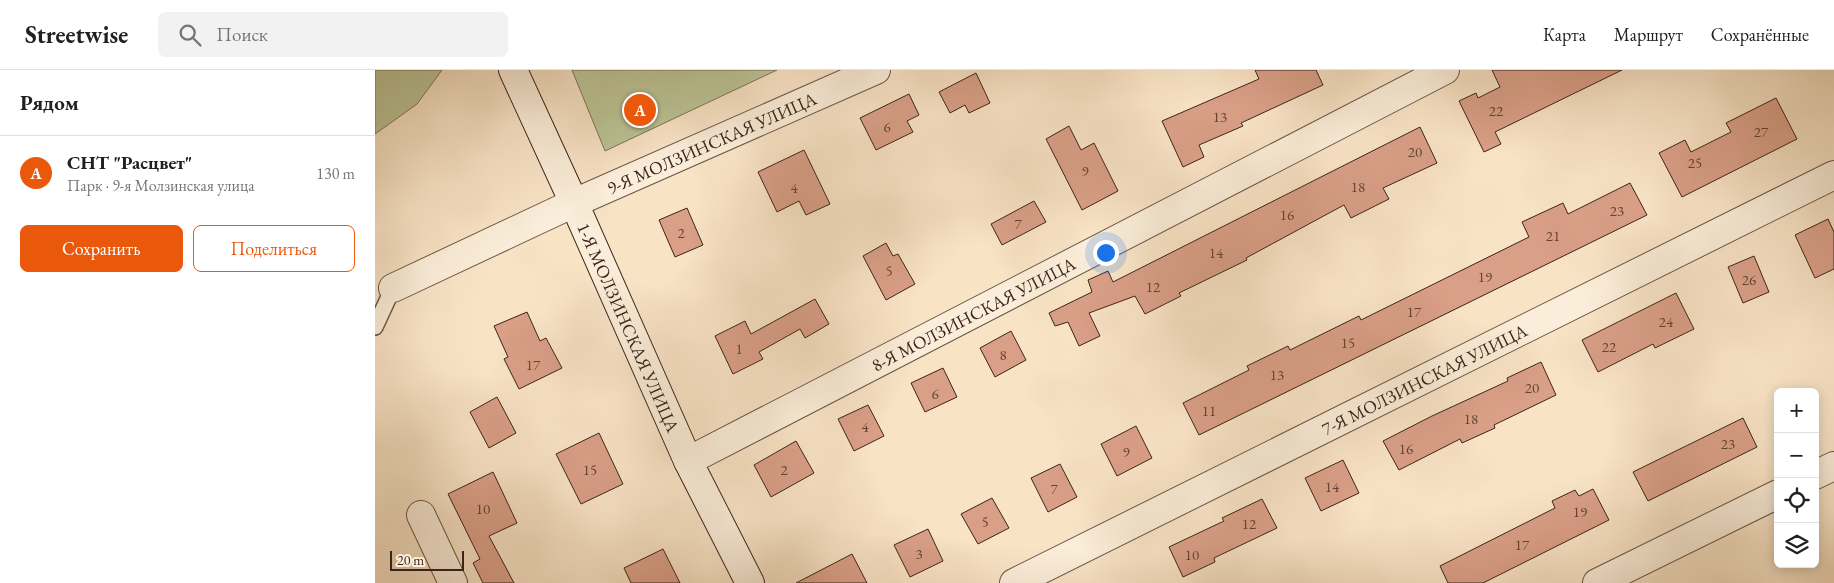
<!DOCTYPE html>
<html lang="ru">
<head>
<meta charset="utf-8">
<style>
  :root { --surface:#fff; --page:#f2f2f2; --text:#202124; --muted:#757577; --line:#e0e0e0; --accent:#ea580c }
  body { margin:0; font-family:"EB Garamond",serif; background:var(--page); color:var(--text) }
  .controls { position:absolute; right:15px; bottom:15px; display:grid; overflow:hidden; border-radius:8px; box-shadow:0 2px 12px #0003 }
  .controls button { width:45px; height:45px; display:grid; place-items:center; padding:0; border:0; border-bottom:1px solid var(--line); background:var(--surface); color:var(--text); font:25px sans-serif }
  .scale { position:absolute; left:15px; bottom:12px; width:74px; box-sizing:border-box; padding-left:5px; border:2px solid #3d241a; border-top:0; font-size:14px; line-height:18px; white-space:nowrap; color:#3d241a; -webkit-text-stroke:4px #faedd9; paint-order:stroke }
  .you { position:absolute; left:730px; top:182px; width:18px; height:18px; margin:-12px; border:4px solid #fff; border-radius:50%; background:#1a73e8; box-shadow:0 0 0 8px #1a73e833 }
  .badge { display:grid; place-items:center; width:32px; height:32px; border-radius:50%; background:var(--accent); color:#fff; font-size:16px; font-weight:700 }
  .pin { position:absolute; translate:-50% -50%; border:2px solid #fff; box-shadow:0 1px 5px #0006 }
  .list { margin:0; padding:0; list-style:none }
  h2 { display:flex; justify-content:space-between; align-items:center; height:65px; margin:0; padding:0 20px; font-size:21px }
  h2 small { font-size:16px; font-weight:400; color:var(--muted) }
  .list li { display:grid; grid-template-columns:32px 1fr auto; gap:15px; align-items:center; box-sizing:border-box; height:75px; padding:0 20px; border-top:1px solid var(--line) }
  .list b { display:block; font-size:19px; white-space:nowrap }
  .list p { margin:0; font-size:16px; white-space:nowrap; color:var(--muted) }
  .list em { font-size:16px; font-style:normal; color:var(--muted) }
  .actions { display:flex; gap:10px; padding:15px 20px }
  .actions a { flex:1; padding:11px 0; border:1px solid var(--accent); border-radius:8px; text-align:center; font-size:18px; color:var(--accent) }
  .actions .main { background:var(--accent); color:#fff }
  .icon { flex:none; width:28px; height:28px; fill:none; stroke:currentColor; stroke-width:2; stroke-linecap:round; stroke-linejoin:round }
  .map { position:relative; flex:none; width:1459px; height:513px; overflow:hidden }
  header { display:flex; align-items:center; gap:30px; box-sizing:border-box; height:70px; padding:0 25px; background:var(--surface); border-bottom:1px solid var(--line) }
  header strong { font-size:24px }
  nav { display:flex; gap:28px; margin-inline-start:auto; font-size:18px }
  .search { width:350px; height:45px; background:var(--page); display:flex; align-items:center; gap:12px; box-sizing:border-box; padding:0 18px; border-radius:8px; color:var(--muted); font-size:19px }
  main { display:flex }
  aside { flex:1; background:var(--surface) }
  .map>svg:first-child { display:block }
</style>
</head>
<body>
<header>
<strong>Streetwise</strong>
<div class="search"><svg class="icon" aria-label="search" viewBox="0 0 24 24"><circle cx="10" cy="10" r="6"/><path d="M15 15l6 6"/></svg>Поиск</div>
<nav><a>Карта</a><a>Маршрут</a><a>Сохранённые</a></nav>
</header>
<main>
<aside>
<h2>Рядом<small></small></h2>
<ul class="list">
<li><span class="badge">A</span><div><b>СНТ &quot;Расцвет&quot;</b><p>Парк · 9-я Молзинская улица</p></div><em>130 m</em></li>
</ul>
<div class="actions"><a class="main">Сохранить</a><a>Поделиться</a></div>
</aside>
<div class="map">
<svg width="1459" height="513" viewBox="0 0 1459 513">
  <rect width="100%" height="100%" fill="#f8e3c5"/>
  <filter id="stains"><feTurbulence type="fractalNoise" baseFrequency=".004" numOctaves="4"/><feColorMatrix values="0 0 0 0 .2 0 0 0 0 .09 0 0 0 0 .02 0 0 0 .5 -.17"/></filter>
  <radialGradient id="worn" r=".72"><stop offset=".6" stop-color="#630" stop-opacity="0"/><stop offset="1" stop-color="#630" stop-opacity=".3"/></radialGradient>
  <path fill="#bcc496" stroke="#7c7458" d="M0 0H67L42 34 0 64Z
    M197 0H402L230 81Z"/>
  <path fill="#d99f87" stroke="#3d241a" d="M880 0H941L948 15 866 53 868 56 824 75 829 87 808 97 787 51 884 9Z
    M1117 0H1247L1120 62 1126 74 1109 82 1084 31 1101 23 1103 28 1125 17Z
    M601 3 615 33 594 43 590 35 575 43 564 22Z
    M534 24 544 45 532 51 538 62 501 80 485 48Z
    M1401 28 1422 69 1307 127 1284 83 1310 70 1316 82 1356 62 1351 53Z
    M694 56 706 80 719 73 743 121 707 140 671 69Z
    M1045 57 1062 93 1008 118 1014 129 976 148 969 135 871 188 872 190 804 223 806 226 770 244 760 226 714 243 725 266 704 276 693 252 680 256 674 243 717 222 713 210 733 201 738 212Z
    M429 80 455 134 431 145 424 131 402 142 383 102Z
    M1255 113 1272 145 824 365 808 333 874 300 872 296 913 276 915 280 984 246 986 250 1154 167 1147 152 1188 133 1193 144Z
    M659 131 671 152 627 175 616 154Z
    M312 138 328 175 300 187 284 150Z
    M1453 149 1459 162V199L1440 208 1420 165Z
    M511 173 518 186 523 184 540 214 511 230 488 186Z
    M1379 186 1394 222 1368 233 1353 197Z
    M1301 223 1319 259 1280 278 1278 274 1223 302 1207 270Z
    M440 229 454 254 430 268 425 259 384 282 388 289 358 304 340 266 370 251 376 264Z
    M152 242 165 271 171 268 187 298 144 319 129 289 133 287 119 256Z
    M636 261 651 290 620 307 605 278Z
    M1166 292 1181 325 1119 355 1120 358 1087 373 1085 369 1024 400 1008 371 1057 346 1133 311 1132 308Z
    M568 298 582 327 550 342 536 313Z
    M122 327 141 363 114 378 95 342Z
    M493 335 509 366 479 381 463 349Z
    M1368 348 1382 377 1273 431 1258 402Z
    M761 356 777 388 742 406 726 374Z
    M224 363 248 414 206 434 181 384Z
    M421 371 439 403 396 427 379 395Z
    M968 390 984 423 946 441 930 408Z
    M685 394 702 427 673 442 656 408Z
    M118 402 142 453 114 466 139 513H108L98 493 105 489 73 424Z
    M1218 419 1234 450 1108 513H1073L1065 496 1180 438 1177 431 1200 420 1204 426Z
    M617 428 634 458 603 474 586 444Z
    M887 429 902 458 839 488 840 492 808 507 794 477 849 451 847 448Z
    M553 459 568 491 535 507 519 475Z
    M288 479 305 513H256L249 498Z
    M477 484 492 513H421Z"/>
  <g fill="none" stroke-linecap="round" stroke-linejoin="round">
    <defs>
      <path id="lane" d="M0 257 18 218"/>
      <g id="street">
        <path id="s1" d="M18 218 199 133 501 0"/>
        <path id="s2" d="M313 391 1070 0"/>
        <path d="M1440 405 1459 396"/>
        <path d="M46 445 78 513"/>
        <path id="s3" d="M639 513 1459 105"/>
        <path d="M1222 513 1403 424"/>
      </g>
      <g id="secondary">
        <path id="s4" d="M138 0 199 133 313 391 375 513"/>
      </g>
    </defs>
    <use href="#lane" stroke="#6c5445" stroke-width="18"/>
    <use href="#street" stroke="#6c5445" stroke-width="30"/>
    <use href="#secondary" stroke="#3d241a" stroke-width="30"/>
    <use href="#lane" stroke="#faedd9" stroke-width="15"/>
    <use href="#street" stroke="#faedd9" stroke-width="28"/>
    <use href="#secondary" stroke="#faedd9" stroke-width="28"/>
  </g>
  <g text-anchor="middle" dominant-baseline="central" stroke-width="4.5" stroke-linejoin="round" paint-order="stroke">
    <g font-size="15" fill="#644335">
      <text x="1121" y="40">22</text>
      <text x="845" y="46">13</text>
      <text x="512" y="56">6</text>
      <text x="1386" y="61">27</text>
      <text x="1040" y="81">20</text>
      <text x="1320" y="92">25</text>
      <text x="710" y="100">9</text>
      <text x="983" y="116">18</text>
      <text x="419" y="117">4</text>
      <text x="1242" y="140">23</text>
      <text x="912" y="144">16</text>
      <text x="643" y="153">7</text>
      <text x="306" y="162">2</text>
      <text x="1178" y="165">21</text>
      <text x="841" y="182">14</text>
      <text x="514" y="200">5</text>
      <text x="1110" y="206">19</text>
      <text x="1374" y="209">26</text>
      <text x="778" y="216">12</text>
      <text x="1039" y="241">17</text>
      <text x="1291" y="251">24</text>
      <text x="973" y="272">15</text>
      <text x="1234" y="276">22</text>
      <text x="364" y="278">1</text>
      <text x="628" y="284">8</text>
      <text x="158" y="294">17</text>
      <text x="902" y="304">13</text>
      <text x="1157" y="317">20</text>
      <text x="560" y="323">6</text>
      <text x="834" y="340">11</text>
      <text x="1096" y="348">18</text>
      <text x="490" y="356">4</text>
      <text x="1353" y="373">23</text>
      <text x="1031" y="378">16</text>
      <text x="751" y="381">9</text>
      <text x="215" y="399">15</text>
      <text x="409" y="399">2</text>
      <text x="957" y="416">14</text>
      <text x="679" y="418">7</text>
      <text x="108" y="438">10</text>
      <text x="1205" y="441">19</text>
      <text x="610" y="451">5</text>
      <text x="874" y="453">12</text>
      <text x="1147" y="474">17</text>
      <text x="544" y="483">3</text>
      <text x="817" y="484">10</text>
    </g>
    <g font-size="18" fill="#3d241a" stroke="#faedd9">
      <text stroke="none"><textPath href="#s1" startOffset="350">9-Я МОЛЗИНСКАЯ УЛИЦА</textPath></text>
      <text stroke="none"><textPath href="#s2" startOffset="321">8-Я МОЛЗИНСКАЯ УЛИЦА</textPath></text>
      <text stroke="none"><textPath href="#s4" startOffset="282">1-Я МОЛЗИНСКАЯ УЛИЦА</textPath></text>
      <text stroke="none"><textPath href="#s3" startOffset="458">7-Я МОЛЗИНСКАЯ УЛИЦА</textPath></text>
    </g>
  </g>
  <rect width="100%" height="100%" filter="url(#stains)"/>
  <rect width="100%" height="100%" fill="url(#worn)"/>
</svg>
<div class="controls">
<button>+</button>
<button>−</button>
<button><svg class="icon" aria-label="locate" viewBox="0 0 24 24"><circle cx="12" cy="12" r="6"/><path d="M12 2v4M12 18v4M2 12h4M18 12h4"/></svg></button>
<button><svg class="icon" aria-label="layers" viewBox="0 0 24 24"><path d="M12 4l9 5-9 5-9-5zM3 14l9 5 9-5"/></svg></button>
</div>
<div class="scale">20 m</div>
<div class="you"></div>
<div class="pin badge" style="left:265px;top:40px">A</div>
</div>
</main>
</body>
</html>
